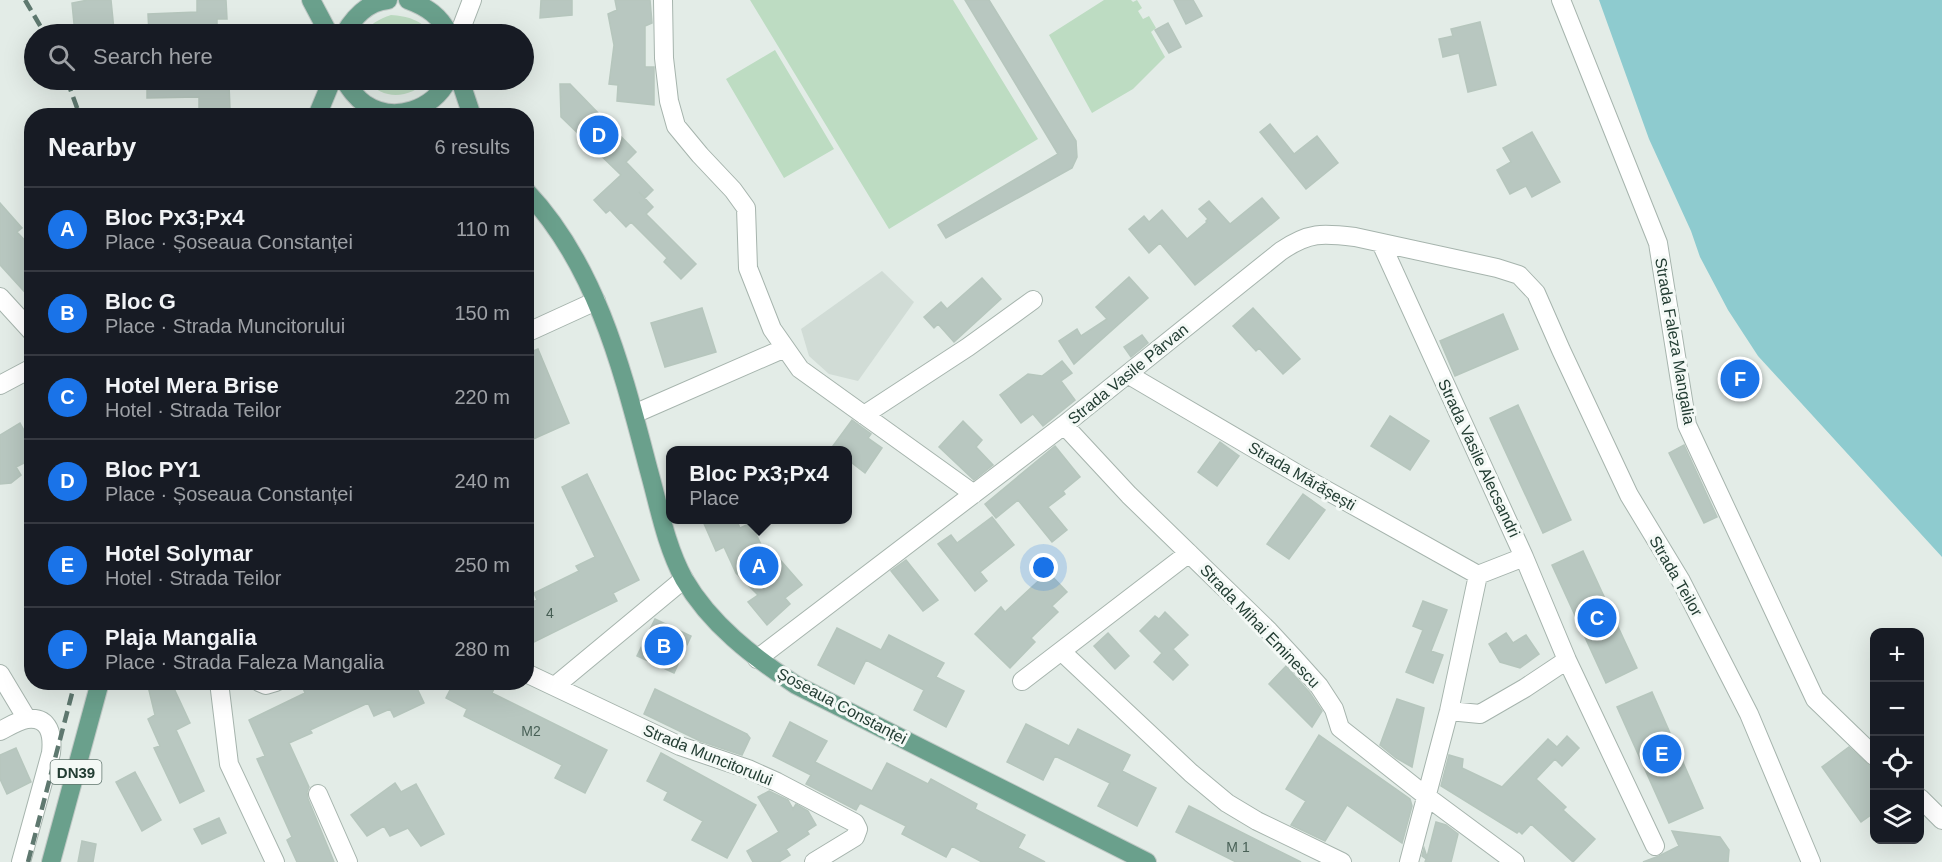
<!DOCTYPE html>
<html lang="en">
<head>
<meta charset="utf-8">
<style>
  :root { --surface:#171b24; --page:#242831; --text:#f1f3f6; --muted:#9ea1a6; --line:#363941; --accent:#1a73e8 }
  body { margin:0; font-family:Arial,sans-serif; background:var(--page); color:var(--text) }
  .controls { position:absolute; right:18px; bottom:18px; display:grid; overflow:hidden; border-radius:12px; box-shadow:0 6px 24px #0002 }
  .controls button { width:54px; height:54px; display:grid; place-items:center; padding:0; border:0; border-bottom:2px solid var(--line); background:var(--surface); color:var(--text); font:30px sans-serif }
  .you { position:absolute; left:1044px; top:568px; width:21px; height:21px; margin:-15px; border:4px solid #fff; border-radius:50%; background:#1a73e8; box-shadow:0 0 0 9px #1a73e833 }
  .badge { display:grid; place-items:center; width:39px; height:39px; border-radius:50%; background:var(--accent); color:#fff; font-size:20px; font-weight:700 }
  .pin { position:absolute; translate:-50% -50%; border:3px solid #fff; box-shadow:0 2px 6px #0006 }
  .popup { position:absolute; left:666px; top:446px; width:186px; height:78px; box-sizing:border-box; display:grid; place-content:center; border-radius:12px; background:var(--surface); filter:drop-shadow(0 2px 4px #0005); font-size:20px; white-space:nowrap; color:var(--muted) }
  .popup b { font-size:22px; color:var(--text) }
  .popup::after { content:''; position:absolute; left:50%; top:100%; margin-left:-12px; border:12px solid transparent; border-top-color:var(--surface) }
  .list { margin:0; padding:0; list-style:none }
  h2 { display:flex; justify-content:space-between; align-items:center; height:78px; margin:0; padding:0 24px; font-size:26px }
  h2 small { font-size:20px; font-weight:400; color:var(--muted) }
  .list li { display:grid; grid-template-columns:39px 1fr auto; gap:18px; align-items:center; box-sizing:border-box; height:84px; padding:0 24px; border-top:2px solid var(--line) }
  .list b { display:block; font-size:22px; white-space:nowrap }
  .list p { margin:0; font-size:20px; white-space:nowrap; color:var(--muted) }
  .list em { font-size:20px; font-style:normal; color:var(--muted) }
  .icon { flex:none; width:33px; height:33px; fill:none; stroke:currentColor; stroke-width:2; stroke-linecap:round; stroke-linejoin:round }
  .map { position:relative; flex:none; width:1942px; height:862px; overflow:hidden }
  .search { position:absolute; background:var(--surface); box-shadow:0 6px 24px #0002; left:24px; top:24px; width:510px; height:66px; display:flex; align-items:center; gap:15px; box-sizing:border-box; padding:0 21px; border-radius:33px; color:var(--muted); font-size:22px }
  .panel { position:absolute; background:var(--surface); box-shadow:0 6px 24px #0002; left:24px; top:108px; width:510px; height:582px; border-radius:24px }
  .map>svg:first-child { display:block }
</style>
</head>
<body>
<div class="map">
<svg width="1942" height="862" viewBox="0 0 1942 862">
  <rect width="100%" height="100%" fill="#e3ece7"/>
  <path fill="#d1dcd6" d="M882 271 914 302 858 381 829 374 809 356 801 329Z"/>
  <path fill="#bddcc2" d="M750 0H953L1038 139 889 229Z
    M1104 0H1131L1133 2 1137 0 1142 8 1138 11 1143 19 1149 16 1156 28 1151 32 1165 57 1133 89 1092 113 1049 35Z
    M391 15C407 16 422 20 431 34H363C370 24 379 19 391 15Z
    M775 50 834 149 784 178 726 79Z
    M365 80H429C408 99 385 101 365 80Z"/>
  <path fill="#8ecbcf" d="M1599 0H1942V557L1758 356 1728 310 1700 257 1691 231 1649 139Z"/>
  <path fill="#b8c7c0" stroke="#b6c6bd" stroke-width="1.5" d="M88 0H111L114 30 75 34 72 3Z
    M197 0H226L227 19H217V34H149L148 14 197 12Z
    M541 0H572V15L540 18Z
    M615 0H650L652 23 645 26V67H654V105L617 101 618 85 609 84 614 45 608 14 617 10Z
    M965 0H989L1076 141 1077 157 1072 168 946 238 938 225 1058 154Z
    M1174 0H1193L1202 16 1186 24Z
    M1480 22 1496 85 1468 92 1459 53 1443 57 1439 39 1453 36 1451 29Z
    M1168 23 1181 47 1169 53 1155 30Z
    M147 80H220L221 85H229L230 109 199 110V97L147 98Z
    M560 84H570L636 152 626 162 653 190 645 198 639 192 653 207 646 214 696 264 681 279 664 262 667 258 631 222 626 227 610 210 606 213 594 200 621 175 561 117Z
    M1270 124 1294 154 1317 136 1338 163 1306 189 1260 132Z
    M1532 132 1560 182 1532 197 1526 186 1510 194 1497 170 1511 162 1503 148Z
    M1262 198 1279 218 1195 285 1160 243 1149 253 1129 229 1144 216 1149 222 1162 210 1187 239 1207 222 1206 221 1208 219 1199 209 1209 201 1230 224Z
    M0 203 22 228 17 232 32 248V300L0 265Z
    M1129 277 1148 298 1074 364 1059 341 1077 329 1081 336 1107 319 1096 307Z
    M982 278 1001 299 954 342 938 324 934 328 924 317 941 302 947 309Z
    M702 308 716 352 665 367 651 323Z
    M1253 308 1300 359 1283 374 1259 348 1256 351 1233 326Z
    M1503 314 1518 349 1455 376 1440 341Z
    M1142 335 1148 343 1131 357 1124 347Z
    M538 349 569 423 531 440 526 430V354Z
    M1062 361 1072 373 1061 381 1075 400 1043 426 1033 414 1021 423 1000 395 1028 374 1042 376Z
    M1518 405 1571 520 1543 533 1490 418Z
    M1390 416 1429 441 1410 470 1371 446Z
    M852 420 871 434 868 438 882 448 865 473 848 460V450H830Z
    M963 421 982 440 976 447 993 465 974 480 939 447Z
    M20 423 25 432 32 428V459L16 467 21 475 11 483 0 484V435Z
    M1220 442 1239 456 1217 486 1198 472Z
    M1684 445 1717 517 1704 523 1669 453Z
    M1055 446 1080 477 1063 491 1065 494 1048 507 1067 530 1052 542 1018 500 996 518 985 504Z
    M587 474 639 580 613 593 617 601 534 642 526 627V605L537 600 534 593 579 571 576 566 595 557 562 487Z
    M1303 494 1325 510 1289 559 1267 544Z
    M992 517 1014 545 980 572 987 581 975 591 938 544 951 535 957 543Z
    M702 519H736L740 528 751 523 763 549 768 546 802 585 785 598 790 604 767 625 748 602 758 595 736 573 724 547 716 551Z
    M1583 551 1637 668 1606 683 1552 565Z
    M906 560 938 600 923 611 891 571Z
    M1048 572 1067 592 1052 606 1058 612 1031 638 1035 642 1010 668 975 634 1001 607 1005 612Z
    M1423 601 1447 610 1431 651 1443 655 1433 683 1406 672 1423 630 1413 626Z
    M1165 612 1188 635 1173 649 1188 665 1173 680 1154 662 1162 653 1140 631 1155 616 1159 619Z
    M655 619 691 636 674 673 637 656Z
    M837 628 881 650 889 635 944 663 936 677 964 691 946 727 914 710 924 690 866 660 854 684 818 665Z
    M1108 633 1129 656 1115 669 1094 646Z
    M1506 633 1513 643 1526 635 1539 654 1520 668 1500 662 1489 644Z
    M1286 666 1310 693 1322 711 1312 727 1269 684Z
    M147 682H171L190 723 176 730 204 791 180 803 154 748 160 746 148 719 155 715Z
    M315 682H414L424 703 394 717 390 709 374 716 368 703 310 730 312 733 289 743 309 787 307 792 308 799 334 862H297L287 840 292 837 257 759 265 756 249 720 305 693 303 688Z
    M454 682H497L492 693 607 750 585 793 555 778 562 765 464 716 467 709 446 698Z
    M655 689 747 734 750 738 742 755 700 741 644 714Z
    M1652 692 1703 808 1669 823 1617 707Z
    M1397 699 1424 708 1412 767 1396 758 1380 745Z
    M790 722 827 741 815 762 872 791 887 763 928 784 931 779 977 804 975 809 1025 835 1018 848 1045 862H982L952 846 946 857 902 834 906 826 860 803 856 810 806 784 811 775 773 756Z
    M1026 724 1069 746 1078 729 1130 755 1122 771 1156 788 1137 826 1098 806 1110 783 1055 756 1043 780 1007 762Z
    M1319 735 1410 799 1412 806 1402 843 1347 805 1325 841 1291 825 1306 801 1286 789Z
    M1567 736 1579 748 1562 766 1555 759 1536 779 1566 807 1563 810 1595 839 1573 862 1531 824 1522 834 1519 831 1517 833 1441 786 1449 755 1463 759 1462 768 1502 787 1548 739 1557 747Z
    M1849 747 1875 771V812L1861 822 1822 767Z
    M16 748 31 782 7 794 0 779V755Z
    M661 753 756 805 727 858 692 840 703 821 664 800 668 792 647 781Z
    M135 772 161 820 142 831 116 782Z
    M395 783 401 792 416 784 444 834 421 846 408 828 390 836 384 826 367 836 351 815Z
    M769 791 788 800 793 809 796 804 808 811 816 825 807 831 809 834 786 849 790 855 779 862H753L747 851 779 832 758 797Z
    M1189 806 1301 862H1236L1176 832Z
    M219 818 226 833 202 844 194 829Z
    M1436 822 1446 825 1458 834 1451 862H1425L1426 859 1422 856 1424 848 1427 857Z
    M1672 831 1720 837 1729 850 1728 862H1643L1659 856 1679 846Z
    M82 841 96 844 93 862H78Z"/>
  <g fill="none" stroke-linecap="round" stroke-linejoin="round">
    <defs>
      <path id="minor" d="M663 0 664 58 669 101 676 126 700 155 733 190 746 208 748 268 772 329 800 369 974 494
        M1561 0 1658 243 1687 425 1815 699 1874 756
        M459 34 472 0
        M1381 243 1524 557 1567 660 1655 846
        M0 297 32 332
        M526 333 596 301
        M1129 375 1301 476 1478 575
        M0 385 32 368
        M634 414 785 348
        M864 415 968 347 1033 300
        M1064 425 1129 495 1269 631 1294 658 1319 686 1334 709 1340 728 1426 796 1515 862
        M1478 575 1524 557
        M1061 651 1191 773 1227 803 1257 821 1342 862
        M757 659 1064 425 1281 251C1309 232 1322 233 1355 237L1497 268 1519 275 1536 293 1561 350 1629 495 1681 581 1749 714 1811 862
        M526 673 680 746 748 769 777 782 855 823 858 829 855 837 814 862
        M0 674 27 719
        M1022 681 1189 553
        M219 682 229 764 275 862
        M259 682 266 685 276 682
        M555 686 684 579
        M1449 711 1480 714 1525 688 1567 660
        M0 731C8 727 19 720 27 719 50 716 53 736 51 753L21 862
        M318 794 348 862
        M1920 798 1942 820
        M1409 862 1449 711 1478 575"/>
      <path id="major" d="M311 0 329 34
        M408 0C427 7 440 16 449 34
        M344 34C354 17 367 2 388 0
        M344 80C350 89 356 98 365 104 395 124 433 109 448 80
        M460 80 472 116
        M317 116 332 80
        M526 191C598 267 623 373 649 471 659 507 666 546 684 579 710 624 753 657 796 685L1147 862
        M51 862 100 682"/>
    </defs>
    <use href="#minor" stroke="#a6b4ad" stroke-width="20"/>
    <use href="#major" stroke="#c1c9c6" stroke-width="20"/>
    <use href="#minor" stroke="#fff" stroke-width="18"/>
    <use href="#major" stroke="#6aa08c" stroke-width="18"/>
    <path stroke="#5e786f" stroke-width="4.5" stroke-dasharray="12 6" stroke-linecap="butt" d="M25 0 45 34
      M67 80 80 116
      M28 862 75 682"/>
  </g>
  <g text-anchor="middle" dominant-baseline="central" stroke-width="6" stroke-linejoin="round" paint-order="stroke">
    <g font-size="14" fill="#486056">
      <text x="550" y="613">4</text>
      <text x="531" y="731">M2</text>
      <text x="1238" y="847">M 1</text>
    </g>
    <rect fill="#f4f9f6" stroke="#62756e" stroke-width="1.5" x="50.5" y="760" width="51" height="24" rx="4.5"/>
    <g font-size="15" font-weight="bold" fill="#233d33">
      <text x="76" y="772">DN39</text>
    </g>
    <g font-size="16" fill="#233d33" stroke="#f4f9f6">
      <text transform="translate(1675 341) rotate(80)">Strada Faleza Mangalia</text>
      <text transform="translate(1128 374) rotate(-39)">Strada Vasile Pârvan</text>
      <text transform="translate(1479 458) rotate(65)">Strada Vasile Alecsandri</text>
      <text transform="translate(1302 476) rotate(30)">Strada Mărășești</text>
      <text transform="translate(1676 576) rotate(60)">Strada Teilor</text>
      <text transform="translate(1260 626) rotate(46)">Strada Mihai Eminescu</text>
      <text transform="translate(842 706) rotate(28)">Șoseaua Constanței</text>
      <text transform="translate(708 755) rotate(22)">Strada Muncitorului</text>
    </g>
  </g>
</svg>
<div class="controls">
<button>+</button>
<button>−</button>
<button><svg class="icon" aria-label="locate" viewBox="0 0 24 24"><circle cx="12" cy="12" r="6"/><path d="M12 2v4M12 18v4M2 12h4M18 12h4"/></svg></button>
<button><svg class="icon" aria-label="layers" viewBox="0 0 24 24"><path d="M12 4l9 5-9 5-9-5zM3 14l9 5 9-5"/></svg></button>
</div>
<div class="you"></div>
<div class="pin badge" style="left:759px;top:566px">A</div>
<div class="popup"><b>Bloc Px3;Px4</b>Place</div>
<div class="pin badge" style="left:664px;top:646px">B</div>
<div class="pin badge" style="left:1597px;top:618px">C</div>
<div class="pin badge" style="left:599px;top:135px">D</div>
<div class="pin badge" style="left:1662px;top:754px">E</div>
<div class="pin badge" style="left:1740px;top:379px">F</div>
<div class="search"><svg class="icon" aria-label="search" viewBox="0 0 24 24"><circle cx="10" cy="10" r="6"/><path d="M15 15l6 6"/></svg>Search here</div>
<section class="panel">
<h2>Nearby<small>6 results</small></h2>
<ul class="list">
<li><span class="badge">A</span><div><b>Bloc Px3;Px4</b><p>Place · Șoseaua Constanței</p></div><em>110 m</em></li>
<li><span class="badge">B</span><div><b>Bloc G</b><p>Place · Strada Muncitorului</p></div><em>150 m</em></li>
<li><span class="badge">C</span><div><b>Hotel Mera Brise</b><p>Hotel · Strada Teilor</p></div><em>220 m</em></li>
<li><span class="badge">D</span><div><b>Bloc PY1</b><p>Place · Șoseaua Constanței</p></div><em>240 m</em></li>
<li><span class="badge">E</span><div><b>Hotel Solymar</b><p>Hotel · Strada Teilor</p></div><em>250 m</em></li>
<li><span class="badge">F</span><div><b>Plaja Mangalia</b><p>Place · Strada Faleza Mangalia</p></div><em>280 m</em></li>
</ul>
</section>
</div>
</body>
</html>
